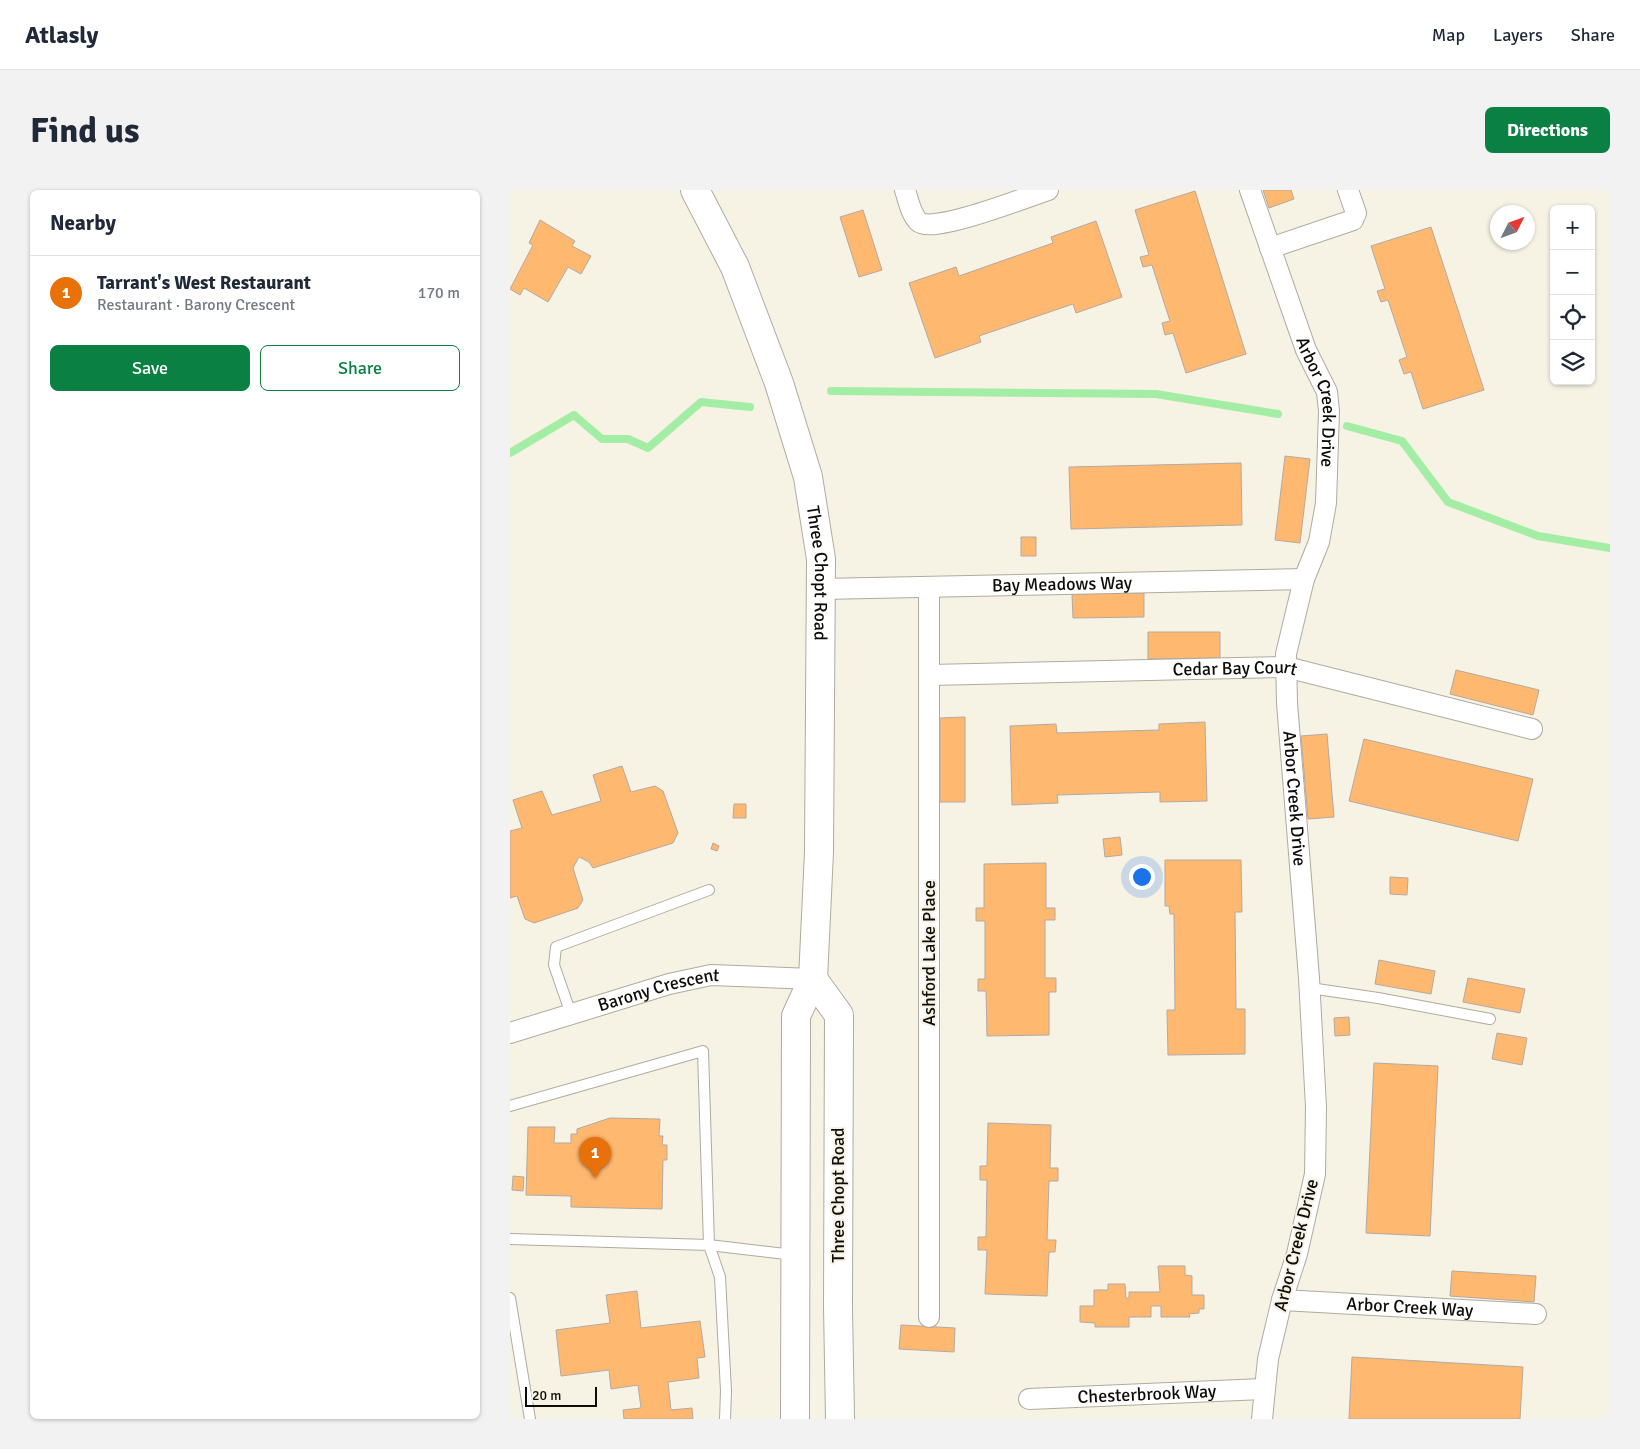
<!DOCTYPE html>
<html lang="en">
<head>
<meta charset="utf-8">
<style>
  :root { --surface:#fff; --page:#f2f2f3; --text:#1f2937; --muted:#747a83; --line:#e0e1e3; --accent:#0b8043 }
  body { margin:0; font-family:Signika,sans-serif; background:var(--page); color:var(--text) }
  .controls { position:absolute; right:15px; top:15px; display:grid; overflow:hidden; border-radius:8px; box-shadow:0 1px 4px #0004 }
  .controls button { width:45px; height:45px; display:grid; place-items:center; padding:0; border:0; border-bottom:1px solid var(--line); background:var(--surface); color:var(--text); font:25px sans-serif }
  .compass { position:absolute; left:980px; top:15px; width:45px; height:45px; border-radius:50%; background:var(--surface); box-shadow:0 1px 4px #0004; rotate:48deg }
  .scale { position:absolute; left:15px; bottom:12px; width:72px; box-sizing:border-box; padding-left:5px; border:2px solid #0e0c08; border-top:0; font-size:14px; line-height:18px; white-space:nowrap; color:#0e0c08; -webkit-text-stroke:4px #f6f2e4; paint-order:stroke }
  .you { position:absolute; left:631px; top:686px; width:18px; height:18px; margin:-12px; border:4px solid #fff; border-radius:50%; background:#1a73e8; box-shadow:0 0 0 8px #1a73e833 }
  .badge { display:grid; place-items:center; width:32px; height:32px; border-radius:50%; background:var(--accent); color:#fff; font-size:16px; font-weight:700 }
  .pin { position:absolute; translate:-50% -41px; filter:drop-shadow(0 1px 2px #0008) }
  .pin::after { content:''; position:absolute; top:26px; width:18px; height:15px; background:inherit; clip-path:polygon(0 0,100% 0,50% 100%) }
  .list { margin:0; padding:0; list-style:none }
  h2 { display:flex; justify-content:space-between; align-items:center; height:65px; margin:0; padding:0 20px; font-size:21px }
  h2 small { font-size:16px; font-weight:400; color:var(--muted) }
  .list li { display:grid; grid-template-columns:32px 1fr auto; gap:15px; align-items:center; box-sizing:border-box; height:75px; padding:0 20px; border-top:1px solid var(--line) }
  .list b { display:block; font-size:19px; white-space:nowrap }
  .list p { margin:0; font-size:16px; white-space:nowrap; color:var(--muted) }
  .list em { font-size:16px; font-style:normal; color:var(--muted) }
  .actions { display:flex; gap:10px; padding:15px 20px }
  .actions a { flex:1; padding:11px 0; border:1px solid var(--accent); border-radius:8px; text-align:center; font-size:18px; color:var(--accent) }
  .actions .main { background:var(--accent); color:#fff }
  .icon { flex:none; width:28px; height:28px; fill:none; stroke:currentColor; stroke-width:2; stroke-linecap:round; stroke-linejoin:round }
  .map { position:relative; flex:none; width:1100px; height:1229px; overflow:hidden; border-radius:8px }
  header { display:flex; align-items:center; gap:30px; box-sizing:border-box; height:70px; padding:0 25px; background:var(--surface); border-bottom:1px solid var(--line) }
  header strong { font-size:24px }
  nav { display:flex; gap:28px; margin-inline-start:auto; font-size:18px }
  .intro { display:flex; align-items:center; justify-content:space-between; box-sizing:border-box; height:120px; padding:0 30px }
  h1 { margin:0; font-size:35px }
  .button { padding:12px 22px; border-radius:8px; background:var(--accent); color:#fff; font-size:18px; font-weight:700 }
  main { display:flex; gap:30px; padding:0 30px }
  aside { flex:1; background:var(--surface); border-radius:8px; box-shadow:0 1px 4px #0004 }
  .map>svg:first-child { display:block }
</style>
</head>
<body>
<header>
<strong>Atlasly</strong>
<nav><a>Map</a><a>Layers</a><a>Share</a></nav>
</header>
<div class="intro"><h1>Find us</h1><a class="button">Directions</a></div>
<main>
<aside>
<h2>Nearby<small></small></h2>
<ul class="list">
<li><span class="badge" style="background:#e8710a">1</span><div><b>Tarrant's West Restaurant</b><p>Restaurant · Barony Crescent</p></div><em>170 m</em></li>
</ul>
<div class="actions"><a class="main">Save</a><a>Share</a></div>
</aside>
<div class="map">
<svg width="1100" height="1229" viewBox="0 0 1100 1229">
  <rect width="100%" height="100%" fill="#f6f2e4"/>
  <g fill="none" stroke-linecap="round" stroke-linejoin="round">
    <path stroke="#a4eda5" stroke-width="8" d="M321 201 646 204 768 224
      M837 236 892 251 938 312 1028 346 1100 358
      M0 263 64 225 92 249H118L138 258 191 212 240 217"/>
  </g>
  <path fill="#ffb86f" stroke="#b4a9a0" d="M753 0H781L784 9 759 18Z
    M685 1 736 164 676 183 663 143 655 145 652 133 660 131 642 75 633 77 630 67 639 65 625 20Z
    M353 20 372 80 349 87 330 27Z
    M30 30 65 51 62 56 81 66 71 84 58 77 38 112 14 98 10 105 0 99 23 55 19 53Z
    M586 31 612 107 566 123 563 114 469 146 471 152 425 168 399 93 446 77 449 86 543 53 541 47Z
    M921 37 974 200 913 219 901 182 894 184 889 170 897 167 878 110 871 112 867 101 875 99 861 56Z
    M775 266 800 269 790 353 765 350Z
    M731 273 732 335 561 339 559 277Z
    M511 347H526V366H511Z
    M634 403V427L563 428 562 404Z
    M638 442H710V468L638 469Z
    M946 480 1029 500 1023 525 940 504Z
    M455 527V612H430V528Z
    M695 532 697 611 650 612V602L547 605 548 613 502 615 500 536 546 534 547 543 649 540V534Z
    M817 544 824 627 798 629 791 546Z
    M854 549 1023 589 1008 651 839 611Z
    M112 576 121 602 145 596 153 601 168 643 163 653 83 678 79 672 69 667 63 678 73 710 68 718 24 733 15 729 7 706 0 708V641L12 638 3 610 32 601 42 625 91 611 83 585Z
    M224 614H236V628H223Z
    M610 647 612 665 595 667 593 649Z
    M203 653 209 656 207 661 201 659Z
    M655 670H731L732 722H725L726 819H735V864L658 865 657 820H665L664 724H660L659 716H655Z
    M536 673V718H545V730H535V788H546V802H539V845L477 846 476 801H468V789H475V731H466V718H474V674Z
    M880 687 898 688 897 705 880 704Z
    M869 770 925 781 921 804 865 794Z
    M958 788 1015 799 1010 823 953 812Z
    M839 827 840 845 825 846 824 828Z
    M987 843 1017 848 1012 875 982 869Z
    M864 873 928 876 920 1046 856 1043Z
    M100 928 150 929 149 946H153L152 955H157V970H153L152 1019 61 1017V1006L16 1005 18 937H45L44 953H61V944H67V939Z
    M478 933 541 935 540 978H548V991H539L537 1050H546L545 1062H539L537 1106 475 1104 477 1060H468V1047H476L477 990H470V976H477Z
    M3 986 14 987 13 1001 2 1000Z
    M648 1076H675V1085L682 1086V1105H694V1119H689V1123L679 1124 680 1127H651V1116H641V1127H619V1137H585V1133L570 1132V1116H584V1100H598V1094H615L616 1108H619V1102H650Z
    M942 1081 1026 1086 1024 1112 940 1106Z
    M127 1101 131 1138 190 1131 195 1167 187 1168 189 1188 158 1192 161 1220 182 1218 183 1229H114L113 1220 131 1218 128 1195 101 1199 99 1180 51 1186 46 1140 100 1133 96 1105Z
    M391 1135 445 1138 444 1162 389 1159Z
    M842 1167 1013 1177 1010 1229H839Z"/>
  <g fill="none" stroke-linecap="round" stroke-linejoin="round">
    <defs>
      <path id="service" d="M800 798 868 808 980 829
        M61 824 44 775 46 757 199 700
        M0 916 193 861 199 1055 284 1065
        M0 1049 199 1055 210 1087 216 1201 215 1229
        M0 1108 20 1229"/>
      <g id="minor">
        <path d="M395 0C398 9 401 25 409 32 423 44 517 7 538 0"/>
        <path id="s1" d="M740 0 796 160 817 202 819 221 816 313 809 352 794 389 776 464 777 513 799 788 806 917 805 984 787 1064 772 1110 758 1169 752 1229"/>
        <path d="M760 58 843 30 846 23 838 0"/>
        <path id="s2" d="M311 399 794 389"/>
        <path id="s3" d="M420 485 776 477 1022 539"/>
        <path id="s4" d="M0 843 159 794 201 785 303 789"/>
        <path id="s5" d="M772 1110 1026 1124"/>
        <path d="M419 1127V398"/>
        <path id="s6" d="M519 1209 753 1199"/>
      </g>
      <g id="secondary">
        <path id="s7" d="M185 0 225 77 269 193 298 287 311 369 309 662 303 789 286 826 285 1229"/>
        <path d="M303 789 329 825 328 1117 330 1229"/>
      </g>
    </defs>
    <use href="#service" stroke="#afab9f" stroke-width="12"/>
    <use href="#minor" stroke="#afab9f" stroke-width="22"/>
    <use href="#secondary" stroke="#afab9f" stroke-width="30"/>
    <use href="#service" stroke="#fff" stroke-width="10"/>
    <use href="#minor" stroke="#fff" stroke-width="20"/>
    <use href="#secondary" stroke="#fff" stroke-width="28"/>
  </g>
  <g text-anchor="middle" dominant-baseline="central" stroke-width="4" stroke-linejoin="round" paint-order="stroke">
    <g font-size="18" fill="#0e0c08" stroke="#f6f2e4">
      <text stroke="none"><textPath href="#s1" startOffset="224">Arbor Creek Drive</textPath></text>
      <text stroke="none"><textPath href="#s7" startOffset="406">Three Chopt Road</textPath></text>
      <text stroke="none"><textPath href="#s2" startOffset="241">Bay Meadows Way</textPath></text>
      <text stroke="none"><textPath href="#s3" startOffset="305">Cedar Bay Court</textPath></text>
      <text stroke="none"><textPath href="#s1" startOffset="629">Arbor Creek Drive</textPath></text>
      <text transform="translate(419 763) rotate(-90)">Ashford Lake Place</text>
      <text stroke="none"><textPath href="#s4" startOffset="155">Barony Crescent</textPath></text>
      <text transform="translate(328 1005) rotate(-90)">Three Chopt Road</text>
      <text transform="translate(786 1055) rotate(-76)">Arbor Creek Drive</text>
      <text stroke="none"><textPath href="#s5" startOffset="128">Arbor Creek Way</textPath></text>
      <text stroke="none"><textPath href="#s6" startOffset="118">Chesterbrook Way</textPath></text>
    </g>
  </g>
</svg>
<div class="controls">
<button>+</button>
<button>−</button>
<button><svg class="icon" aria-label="locate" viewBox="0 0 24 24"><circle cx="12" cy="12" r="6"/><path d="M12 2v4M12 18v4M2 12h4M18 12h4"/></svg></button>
<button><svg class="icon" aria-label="layers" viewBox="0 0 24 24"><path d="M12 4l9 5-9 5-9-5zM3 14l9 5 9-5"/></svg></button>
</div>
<svg class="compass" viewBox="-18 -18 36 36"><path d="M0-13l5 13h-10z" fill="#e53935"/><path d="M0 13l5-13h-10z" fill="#747a83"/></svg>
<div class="scale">20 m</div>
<div class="you"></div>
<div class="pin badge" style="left:85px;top:988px;background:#e8710a">1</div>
</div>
</main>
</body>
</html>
